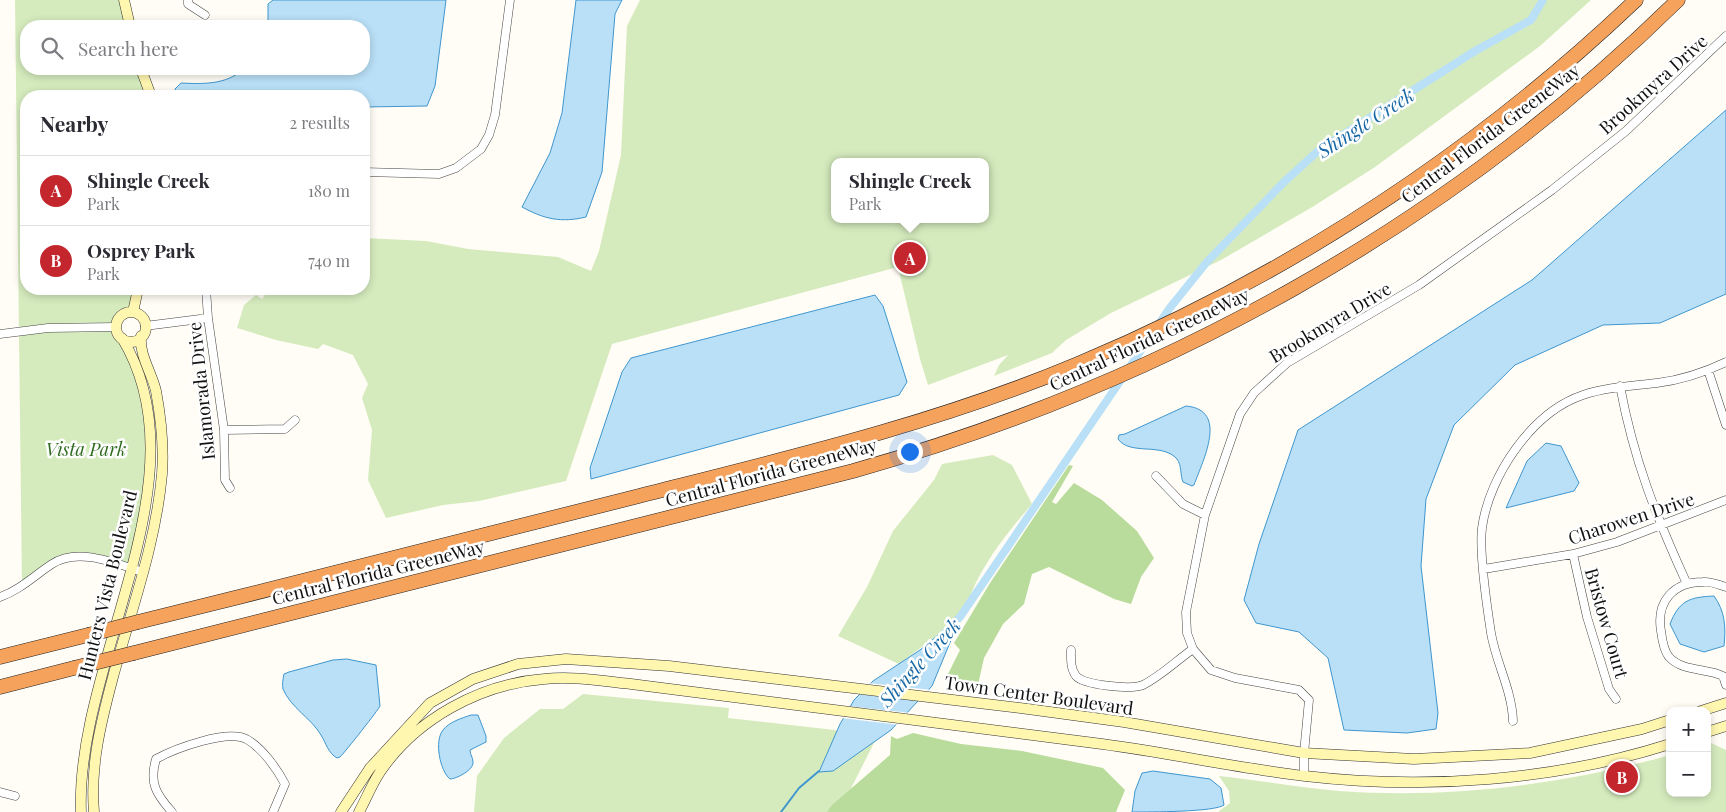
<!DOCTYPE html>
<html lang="en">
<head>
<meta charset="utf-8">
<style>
  :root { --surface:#fff; --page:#f7f7f7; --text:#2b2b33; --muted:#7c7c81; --line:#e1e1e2; --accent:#c4262e }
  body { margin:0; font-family:"Playfair Display",serif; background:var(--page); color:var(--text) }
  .controls { position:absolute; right:15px; bottom:15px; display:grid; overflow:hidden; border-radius:10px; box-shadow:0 2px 8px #0003 }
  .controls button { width:45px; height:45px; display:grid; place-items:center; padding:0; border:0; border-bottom:1px solid var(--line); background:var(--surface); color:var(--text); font:25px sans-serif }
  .you { position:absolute; left:909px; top:451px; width:18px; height:18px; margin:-12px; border:4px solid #fff; border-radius:50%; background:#1a73e8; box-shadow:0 0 0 8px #1a73e833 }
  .badge { display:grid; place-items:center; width:32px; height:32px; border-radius:50%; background:var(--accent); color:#fff; font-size:16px; font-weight:700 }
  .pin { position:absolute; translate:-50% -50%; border:2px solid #fff; box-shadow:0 1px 5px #0006 }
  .popup { position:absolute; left:831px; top:158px; width:158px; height:65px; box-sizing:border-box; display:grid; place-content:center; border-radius:10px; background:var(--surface); filter:drop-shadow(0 1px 4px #0005); font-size:16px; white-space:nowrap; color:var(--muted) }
  .popup b { font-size:19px; color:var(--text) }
  .popup::after { content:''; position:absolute; left:50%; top:100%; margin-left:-10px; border:10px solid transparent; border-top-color:var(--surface) }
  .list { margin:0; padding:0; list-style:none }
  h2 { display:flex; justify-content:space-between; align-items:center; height:65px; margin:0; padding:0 20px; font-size:21px }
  h2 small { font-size:16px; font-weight:400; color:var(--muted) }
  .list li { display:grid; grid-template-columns:32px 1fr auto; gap:15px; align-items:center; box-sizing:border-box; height:70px; padding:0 20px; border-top:1px solid var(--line) }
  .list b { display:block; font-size:19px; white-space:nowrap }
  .list p { margin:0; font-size:16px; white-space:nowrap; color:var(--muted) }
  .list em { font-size:16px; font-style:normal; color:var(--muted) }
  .icon { flex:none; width:28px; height:28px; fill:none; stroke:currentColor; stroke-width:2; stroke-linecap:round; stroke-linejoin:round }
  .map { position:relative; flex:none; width:1726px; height:812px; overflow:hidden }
  .search { position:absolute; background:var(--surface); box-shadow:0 2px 8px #0003; left:20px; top:20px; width:350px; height:55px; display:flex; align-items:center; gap:12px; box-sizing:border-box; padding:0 18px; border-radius:20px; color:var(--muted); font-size:19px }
  .panel { position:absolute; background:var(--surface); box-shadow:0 2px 8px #0003; left:20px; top:90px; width:350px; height:205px; border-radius:20px }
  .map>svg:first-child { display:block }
</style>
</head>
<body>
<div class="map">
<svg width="1726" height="812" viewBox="0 0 1726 812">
  <rect width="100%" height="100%" fill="#fffdf5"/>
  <path fill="#d5ebbd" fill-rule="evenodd" d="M15 0H124L130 26H26V69H141L151 96H26V289H138L129 312 119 318 116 327 143 389 151 446 131 568 83 556 65 558 22 586Z
    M640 0H1591L1540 46 1375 167 1314 206 1221 260 1111 313 1066 340 1052 353 994 376 999 365 1008 355 928 385 920 359 898 267 612 344 566 481 479 501 443 505 386 518 368 480 372 430 362 398 368 384 353 355 323 344 318 349 276 340 237 328 244 305 256 295 262 299 269 289H364V238L426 241 468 249 558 257 591 271 599 251 621 155 627 26ZM835 162H985V219H835Z
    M993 455 1012 465 1032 504C1008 532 985 560 971 594 965 607 963 621 954 633L948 630 943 631 899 664 838 636 867 587 893 531 934 480 942 464Z
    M583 694 729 708 728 718 878 735 839 812H474L477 776 504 738 540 709H563Z
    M1711 743 1726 750V812H1218L1230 803 1229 791 1219 776C1259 780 1299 788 1339 791 1450 799 1563 785 1670 755V793H1707V744Z"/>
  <path fill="#b9dc9c" d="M1069 465 1073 466 1052 502 1056 504 1074 483 1102 500 1137 531 1154 558 1141 577 1131 604 1114 599 1049 567 1032 574 1024 604 1003 624 984 658 977 689C963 692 956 690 945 680L960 650 954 643 990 583Z
    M913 733 961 744 1022 751 1103 768 1125 790 1116 812H827L832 805 890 755 891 736 897 739Z"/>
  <path fill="#b9e0f7" stroke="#3f96cf" d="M273 0H446L435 86 427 106 364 107V96H177L175 89 181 83C202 84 227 85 243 69H364V26H268V4Z
    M576 0H622L615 14 602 172 586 217C561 223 544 219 522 207L550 153 562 113Z
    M1726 110V294L1660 323 1603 325 1515 365 1454 425 1426 499 1421 566 1438 713 1436 729 1407 733 1344 730 1328 658 1299 632 1256 623 1244 600 1259 544 1298 430 1532 280Z
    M875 295 883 306 907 382 899 395 591 479 590 468 622 372 631 358Z
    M1186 406C1229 410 1203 460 1194 485L1192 486 1183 482C1180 475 1182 466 1177 459 1162 442 1130 456 1118 439L1119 435 1125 434Z
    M1546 443 1561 446 1579 483 1574 491 1506 508 1527 461Z
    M1714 596C1725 611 1726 627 1724 646L1704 652 1680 644 1670 624C1679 601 1689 597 1714 596Z
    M948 630 954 633 932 686 891 730 833 771 819 772 840 724 854 700 873 681 920 650 943 631Z
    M347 659 376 665 380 706C379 709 346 751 340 757L337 758C328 753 326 743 321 735 311 718 291 708 283 689 282 685 283 678 284 674L289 672 333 660Z
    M471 715H478L486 736V742L470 750C470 755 473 757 473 762 474 770 456 779 450 779 440 771 434 741 443 730 449 722 462 718 471 715Z
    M1153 771 1210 779 1221 788 1224 805C1215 812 1150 812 1132 812L1135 791 1142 773Z"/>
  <path fill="#fffdf5" d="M868 683 932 690 922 701 857 694Z
    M848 706 911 713 900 725 841 718Z"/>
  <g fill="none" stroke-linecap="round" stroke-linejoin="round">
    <path stroke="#3f96cf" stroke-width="2" d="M781 812 799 788 819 771"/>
    <path stroke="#b9e0f7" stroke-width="8" d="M941 637 960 617 1169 309 1206 263 1283 183 1319 150 1475 51 1531 20 1543 0"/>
    <defs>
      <path id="street" d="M188 0V4L205 15
        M364 172 439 174 456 168 481 149 489 135 495 115 510 0
        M206 289 208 318 224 430 225 480 230 488
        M145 326 208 318
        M0 334 48 328 116 327
        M1708 370 1726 425
        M1620 386C1634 461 1656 516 1687 584
        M224 430 285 429 295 420
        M1156 476 1183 504 1205 515
        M1573 554 1587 617 1609 689 1616 699
        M1484 569 1573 554 1617 542 1726 500
        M1726 587C1719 585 1711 581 1703 582 1673 582 1656 602 1661 631 1662 639 1664 651 1669 657 1683 672 1706 668 1723 676L1726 685
        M0 597C20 590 35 575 52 564 78 547 115 563 142 572
        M1071 650C1071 658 1070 668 1076 676 1084 685 1131 690 1143 685 1161 676 1176 661 1193 649
        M1513 721C1512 690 1496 663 1491 633 1487 607 1479 553 1482 528 1489 476 1532 412 1583 395 1607 387 1632 386 1657 383 1680 380 1705 372 1726 362
        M1304 776V753L1309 700 1299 690 1235 678 1211 670 1193 649 1187 633 1186 612 1205 515 1240 414 1254 393 1287 363 1419 285 1552 190 1626 131 1726 36
        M0 792 15 796
        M172 812C156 794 149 783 156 759 174 749 229 728 248 740 263 749 277 769 285 784L273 812"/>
      <path id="secondary" d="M124 0 130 26
        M141 69 151 96
        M133 312 138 289
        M116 327a15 15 0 1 1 30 0a15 15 0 1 1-30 0Z
        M1701 711 1726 703
        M1707 732 1726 726
        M81 812C75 661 207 478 122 338
        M94 812C90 766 101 722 113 677 131 611 156 543 162 474 164 447 161 418 156 391 152 373 139 355 141 336
        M341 812 370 768 430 703 473 679 518 664 566 659 669 666 1028 709 1124 722 1304 753 1414 759 1530 753 1642 729 1670 720
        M359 812C366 799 372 784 380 772 416 719 480 684 544 679 573 676 602 681 631 684 788 704 945 724 1102 744 1170 753 1237 768 1305 776 1425 790 1554 781 1670 744"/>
      <path id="highway" d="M138 622C304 581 470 539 635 497 785 459 935 424 1078 364 1285 277 1474 154 1636 0
        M134 653 853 471C1163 384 1448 226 1678 0
        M0 657 88 635
        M0 687 74 668"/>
    </defs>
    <use href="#street" stroke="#444" stroke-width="9"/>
    <use href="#secondary" stroke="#333" stroke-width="11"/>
    <use href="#highway" stroke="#222" stroke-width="15"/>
    <use href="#street" stroke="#fff" stroke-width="8"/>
    <use href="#secondary" stroke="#fff6b0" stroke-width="10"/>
    <use href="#highway" stroke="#f5a25d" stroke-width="14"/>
    <defs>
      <path id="highway-bridge" d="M88 635 138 622
        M74 668 134 653"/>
    </defs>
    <use href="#highway-bridge" stroke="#222" stroke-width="15" stroke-linecap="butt"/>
    <use href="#highway-bridge" stroke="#f5a25d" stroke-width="14"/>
  </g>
  <g text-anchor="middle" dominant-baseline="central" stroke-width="5" stroke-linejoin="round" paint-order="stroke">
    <g font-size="18" fill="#111" stroke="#fff">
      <text transform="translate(1653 84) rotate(-42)">Brookmyra Drive</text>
      <text transform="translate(1490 133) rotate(-37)">Central Florida GreeneWay</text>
      <text transform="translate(1330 322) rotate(-31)">Brookmyra Drive</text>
      <text transform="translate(1149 339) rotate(-25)">Central Florida GreeneWay</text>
      <text transform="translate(201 391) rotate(-96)">Islamorada Drive</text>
      <text transform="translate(771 472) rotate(-15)">Central Florida GreeneWay</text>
      <text transform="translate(1631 518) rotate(-18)">Charowen Drive</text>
      <text transform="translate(378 572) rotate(-14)">Central Florida GreeneWay</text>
      <text transform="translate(107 585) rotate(-76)">Hunters Vista Boulevard</text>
      <text transform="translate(1607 623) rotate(74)">Bristow Court</text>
      <text transform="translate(1039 695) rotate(8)">Town Center Boulevard</text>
    </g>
    <g font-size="18" font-style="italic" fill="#2f6b1f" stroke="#fff">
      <text x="86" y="449">Vista Park</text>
    </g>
    <g font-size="19" font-style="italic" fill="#1768a6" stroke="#fff">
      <text transform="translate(1365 122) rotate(-33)">Shingle Creek</text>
      <text transform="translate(919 662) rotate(-48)">Shingle Creek</text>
    </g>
  </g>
</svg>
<div class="controls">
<button>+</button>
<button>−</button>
</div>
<div class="you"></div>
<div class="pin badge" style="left:910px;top:258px">A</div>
<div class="popup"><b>Shingle Creek</b>Park</div>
<div class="pin badge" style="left:1622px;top:777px">B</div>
<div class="search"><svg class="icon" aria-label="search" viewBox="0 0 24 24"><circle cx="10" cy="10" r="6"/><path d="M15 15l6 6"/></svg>Search here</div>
<section class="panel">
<h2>Nearby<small>2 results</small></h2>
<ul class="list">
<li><span class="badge">A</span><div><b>Shingle Creek</b><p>Park</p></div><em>180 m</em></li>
<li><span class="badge">B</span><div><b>Osprey Park</b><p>Park</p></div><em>740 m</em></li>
</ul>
</section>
</div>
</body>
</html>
